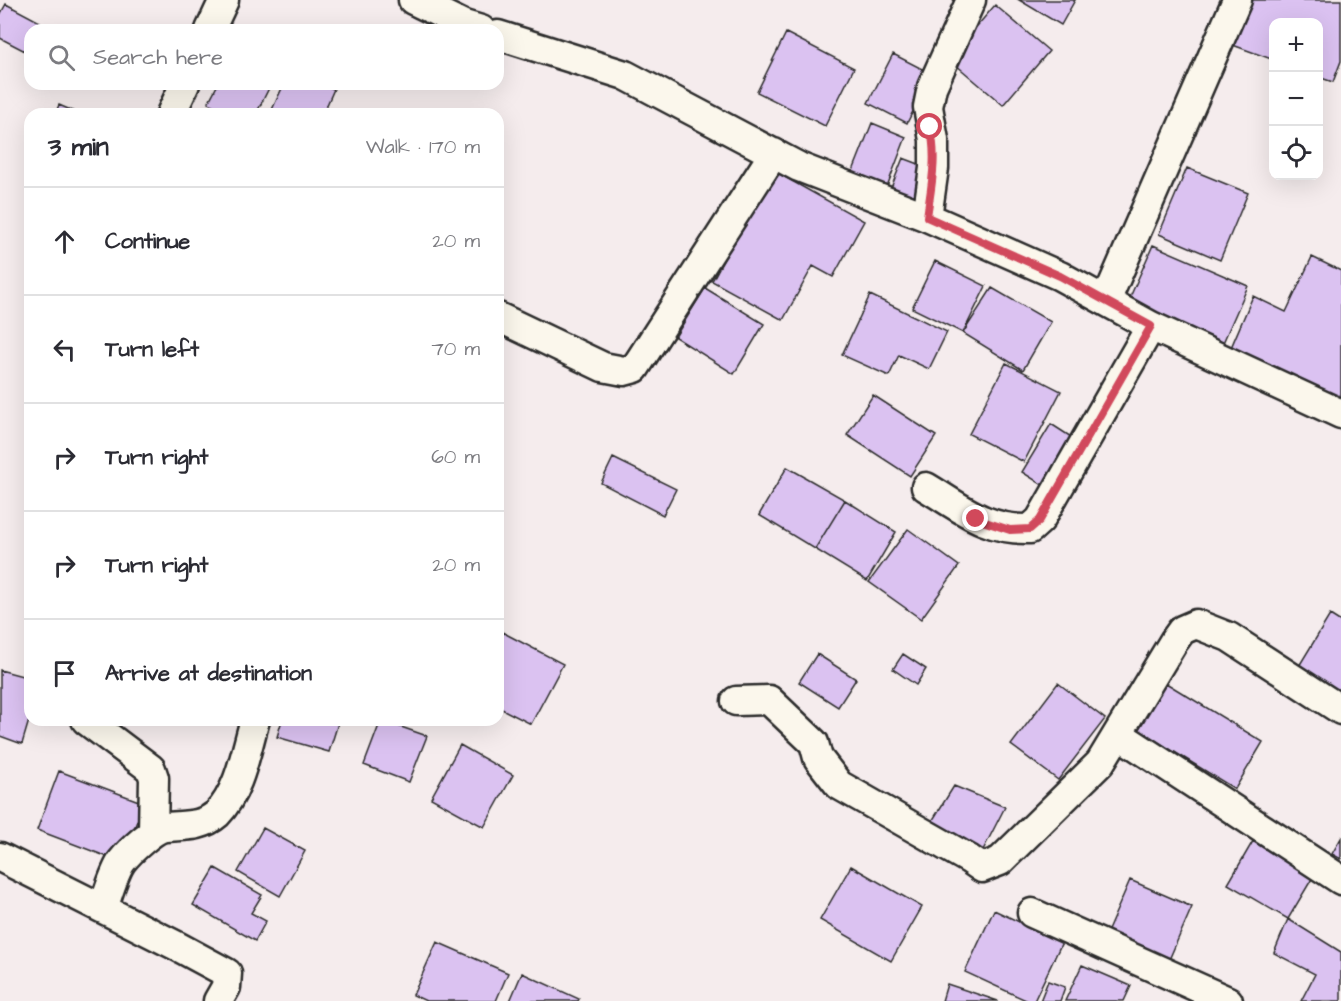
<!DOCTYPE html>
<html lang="en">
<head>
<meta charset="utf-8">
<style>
  :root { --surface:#fff; --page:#f2f2f3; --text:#2b2b33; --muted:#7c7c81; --line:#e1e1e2 }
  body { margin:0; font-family:"Architects Daughter",sans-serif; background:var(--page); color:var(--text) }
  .controls { position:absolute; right:18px; top:18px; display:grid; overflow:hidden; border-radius:12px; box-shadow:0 6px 24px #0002 }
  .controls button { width:54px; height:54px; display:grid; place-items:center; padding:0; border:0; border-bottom:2px solid var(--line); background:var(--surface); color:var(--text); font:30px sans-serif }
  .stop { position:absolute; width:18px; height:18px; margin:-14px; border:4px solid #d1495b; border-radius:50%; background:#fff }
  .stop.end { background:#d1495b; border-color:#fff; box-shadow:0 2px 6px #0008 }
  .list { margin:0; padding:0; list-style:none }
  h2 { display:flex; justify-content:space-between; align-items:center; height:78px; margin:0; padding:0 24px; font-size:26px }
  h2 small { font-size:20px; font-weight:400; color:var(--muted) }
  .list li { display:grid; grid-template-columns:39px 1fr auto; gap:18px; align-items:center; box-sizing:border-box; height:108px; padding:0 24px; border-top:2px solid var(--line) }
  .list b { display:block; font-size:22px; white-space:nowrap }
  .list em { font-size:20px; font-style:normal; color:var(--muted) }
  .icon { flex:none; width:33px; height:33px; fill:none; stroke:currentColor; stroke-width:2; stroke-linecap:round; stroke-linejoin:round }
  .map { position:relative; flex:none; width:1341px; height:1001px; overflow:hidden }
  .search { position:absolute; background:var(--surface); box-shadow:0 6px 24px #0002; left:24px; top:24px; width:480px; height:66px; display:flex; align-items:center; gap:15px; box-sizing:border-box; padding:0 21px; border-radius:18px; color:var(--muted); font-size:22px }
  .panel { position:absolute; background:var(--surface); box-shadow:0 6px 24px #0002; left:24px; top:108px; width:480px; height:618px; border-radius:18px }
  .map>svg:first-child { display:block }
</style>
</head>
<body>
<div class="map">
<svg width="1341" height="1001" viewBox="0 0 1341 1001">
  <rect width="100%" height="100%" fill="#f5eced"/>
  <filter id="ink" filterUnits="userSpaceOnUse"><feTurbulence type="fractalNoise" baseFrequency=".0167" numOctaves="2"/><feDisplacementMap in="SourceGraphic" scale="12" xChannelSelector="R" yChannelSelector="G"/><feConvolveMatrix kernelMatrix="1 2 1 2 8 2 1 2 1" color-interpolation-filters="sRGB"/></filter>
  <g filter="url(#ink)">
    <path fill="#dbc2f1" stroke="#2b2b2b" stroke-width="1.5" d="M1019 0H1075L1061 25Z
      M1250 0H1341V61L1333 82 1318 77V22H1274V60L1230 44Z
      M6 4 40 22 36 30H30V42L25 51 0 38V15Z
      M995 5 1049 51 1003 105 949 59Z
      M786 33 854 68 825 126 757 92Z
      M893 54 932 74 907 123 868 103Z
      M218 84H271L256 114H230L208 103Z
      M284 84H322L334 89 323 114H270Z
      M59 105 80 114H55Z
      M872 123 906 137 886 189 851 176Z
      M903 158 932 169 918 204 889 193Z
      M1187 168 1248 193 1220 260 1159 234Z
      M772 170 864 221 833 277 813 266 783 320 712 281Z
      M1153 245 1248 286 1222 345 1127 304Z
      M1312 257 1341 271V405L1230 350 1253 296 1286 312Z
      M935 261 986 286 963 333 912 308Z
      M705 288 764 324 734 374 675 337Z
      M992 288 1051 322 1023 370 963 333Z
      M870 295 947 332 929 369 899 355 889 376 842 355Z
      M1006 363 1061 391 1024 462 969 434Z
      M873 395 936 436 910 476 847 435Z
      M1051 424 1079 442 1049 489 1022 472Z
      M613 458 676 489 663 515 601 483Z
      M787 467 845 500 815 549 759 515Z
      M845 500 896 532 867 581 815 549Z
      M908 529 959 566 921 619 869 582Z
      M1330 615 1341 622V698L1296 671Z
      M502 632 563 664 531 724 498 707V641Z
      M817 654 856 679 838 707 799 682Z
      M903 654 926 669 916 685 893 669Z
      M0 670 30 678V717L22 744 0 736Z
      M1058 683 1105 719 1058 780 1011 745Z
      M1166 683 1263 742 1235 789 1137 729Z
      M282 720H339L329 752 277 737Z
      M381 720 427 736 409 782 364 765Z
      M460 745 513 775 484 827 431 798Z
      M59 771 144 803 121 862 37 830Z
      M954 786 1005 807 980 856 929 826Z
      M263 828 305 851 280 896 238 872Z
      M1341 838V859L1332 854Z
      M1253 841 1313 877 1288 919 1228 884Z
      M851 866 922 907 891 961 820 920Z
      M215 868 262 895 251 913 266 921 255 941 193 905Z
      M1130 880 1192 907 1168 962 1106 935Z
      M994 910 1062 942 1034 1001H1028L965 972Z
      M1288 919 1341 952V1001H1301L1315 974 1274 953Z
      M437 942 508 973 496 1001H426L413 995Z
      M1082 965 1131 986 1124 1001H1065Z
      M522 973 579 999 578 1001H510Z
      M1048 981 1065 987 1060 1001H1040Z
      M947 984 998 1001H942Z"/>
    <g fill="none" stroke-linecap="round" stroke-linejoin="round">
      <defs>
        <path id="street" d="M413 0 464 25 481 30
          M210 30 224 0
          M498 35 625 75 799 167 927 217 1060 276 1151 326 1341 414
          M171 114 185 84
          M927 217 934 168V140L928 107 932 87 971 0
          M1106 301 1237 0
          M498 317 603 367 624 371 635 368 774 153
          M926 487C963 509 985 530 1030 529L1040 520 1151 326
          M736 701 769 700 814 743 818 758 839 785 969 859 982 868 1000 861 1100 763 1174 641 1182 630 1196 624 1229 637 1341 710
          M86 720 151 769 154 778 153 832
          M1118 734 1341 880
          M0 857 175 945 227 973 226 987 218 1001
          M103 908C108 895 114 872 122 861 130 851 153 829 165 827 184 825 201 828 217 814 240 791 246 750 255 720
          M1032 913 1228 1001"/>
      </defs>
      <use href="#street" stroke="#2b2b2b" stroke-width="33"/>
      <use href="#street" stroke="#fbf7ec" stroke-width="28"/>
    </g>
  </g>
  <g fill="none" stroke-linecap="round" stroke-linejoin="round" filter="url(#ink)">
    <path stroke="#d1495b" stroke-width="8" d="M930 127C938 157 931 187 927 217L1060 276 1151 326 1040 520 1030 529 1010 530 976 519"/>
  </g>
</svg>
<div class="controls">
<button>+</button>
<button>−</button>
<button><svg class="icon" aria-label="locate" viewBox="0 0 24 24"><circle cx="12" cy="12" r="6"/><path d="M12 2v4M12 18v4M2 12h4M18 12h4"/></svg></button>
</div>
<div class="stop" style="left:930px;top:127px"></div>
<div class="stop end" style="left:976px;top:519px"></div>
<div class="search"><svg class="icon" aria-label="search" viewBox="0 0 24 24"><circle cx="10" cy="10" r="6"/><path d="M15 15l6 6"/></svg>Search here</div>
<section class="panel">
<h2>3 min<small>Walk · 170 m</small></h2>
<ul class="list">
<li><svg class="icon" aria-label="ahead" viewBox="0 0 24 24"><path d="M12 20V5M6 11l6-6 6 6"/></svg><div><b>Continue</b></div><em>20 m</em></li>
<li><svg class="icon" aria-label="left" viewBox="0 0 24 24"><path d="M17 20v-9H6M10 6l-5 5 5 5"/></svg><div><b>Turn left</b></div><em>70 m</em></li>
<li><svg class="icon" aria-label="right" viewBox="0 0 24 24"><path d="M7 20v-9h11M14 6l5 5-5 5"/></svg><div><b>Turn right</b></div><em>60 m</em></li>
<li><svg class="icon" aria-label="right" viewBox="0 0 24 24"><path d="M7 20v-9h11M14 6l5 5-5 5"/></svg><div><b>Turn right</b></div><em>20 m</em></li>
<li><svg class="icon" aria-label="arrive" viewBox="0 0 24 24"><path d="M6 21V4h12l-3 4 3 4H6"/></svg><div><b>Arrive at destination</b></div></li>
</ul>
</section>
</div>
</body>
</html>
